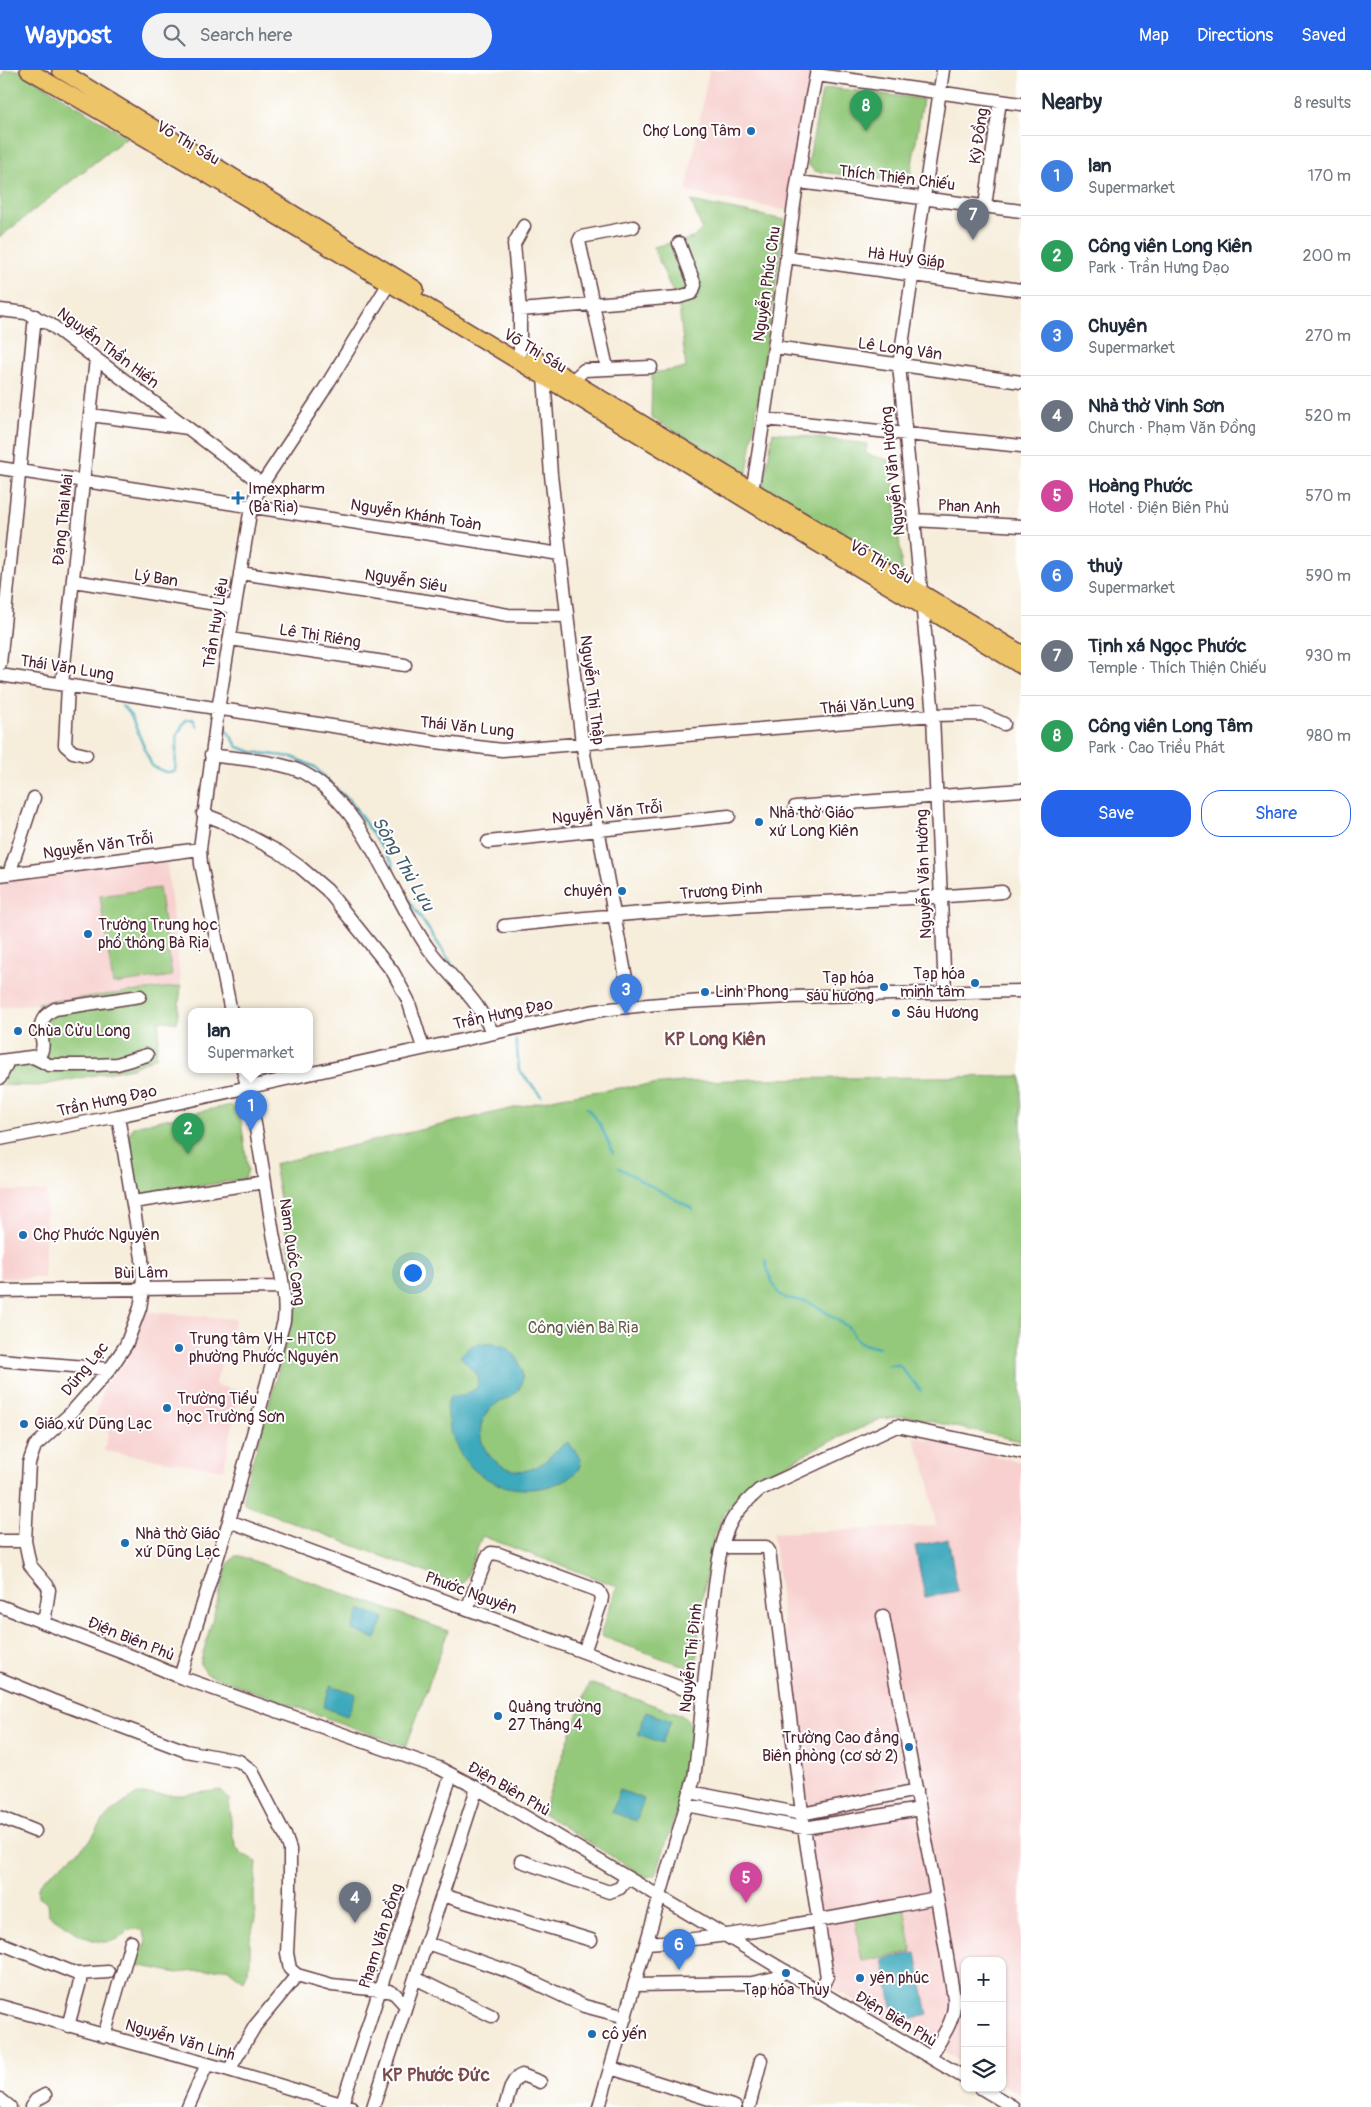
<!DOCTYPE html>
<html lang="en">
<head>
<meta charset="utf-8">
<style>
  :root { --surface:#fff; --page:#f2f2f3; --text:#1f2937; --muted:#747a83; --line:#e0e1e3; --accent:#2563eb }
  body { margin:0; font-family:Pangolin,sans-serif; background:var(--page); color:var(--text) }
  .controls { position:absolute; right:15px; bottom:15px; display:grid; overflow:hidden; border-radius:10px; box-shadow:0 1px 4px #0004 }
  .controls button { width:45px; height:45px; display:grid; place-items:center; padding:0; border:0; border-bottom:1px solid var(--line); background:var(--surface); color:var(--text); font:25px sans-serif }
  .you { position:absolute; left:412px; top:1202px; width:18px; height:18px; margin:-12px; border:4px solid #fff; border-radius:50%; background:#1a73e8; box-shadow:0 0 0 8px #1a73e833 }
  .badge { display:grid; place-items:center; width:32px; height:32px; border-radius:50%; background:var(--accent); color:#fff; font-size:16px; font-weight:700 }
  .pin { position:absolute; translate:-50% -41px; filter:drop-shadow(0 1px 2px #0008) }
  .pin::after { content:''; position:absolute; top:26px; width:18px; height:15px; background:inherit; clip-path:polygon(0 0,100% 0,50% 100%) }
  .popup { position:absolute; left:188px; top:938px; width:125px; height:65px; box-sizing:border-box; display:grid; place-content:center; border-radius:10px; background:var(--surface); filter:drop-shadow(0 1px 4px #0005); font-size:16px; white-space:nowrap; color:var(--muted) }
  .popup b { font-size:19px; color:var(--text) }
  .popup::after { content:''; position:absolute; left:50%; top:100%; margin-left:-10px; border:10px solid transparent; border-top-color:var(--surface) }
  .list { margin:0; padding:0; list-style:none }
  h2 { display:flex; justify-content:space-between; align-items:center; height:65px; margin:0; padding:0 20px; font-size:21px }
  h2 small { font-size:16px; font-weight:400; color:var(--muted) }
  .list li { display:grid; grid-template-columns:32px 1fr auto; gap:15px; align-items:center; box-sizing:border-box; height:80px; padding:0 20px; border-top:1px solid var(--line) }
  .list b { display:block; font-size:19px; white-space:nowrap }
  .list p { margin:0; font-size:16px; white-space:nowrap; color:var(--muted) }
  .list em { font-size:16px; font-style:normal; color:var(--muted) }
  .actions { display:flex; gap:10px; padding:15px 20px }
  .actions a { flex:1; padding:11px 0; border:1px solid var(--accent); border-radius:20px; text-align:center; font-size:18px; color:var(--accent) }
  .actions .main { background:var(--accent); color:#fff }
  .icon { flex:none; width:28px; height:28px; fill:none; stroke:currentColor; stroke-width:2; stroke-linecap:round; stroke-linejoin:round }
  .map { position:relative; flex:none; width:1021px; height:2037px; overflow:hidden }
  header { display:flex; align-items:center; gap:30px; box-sizing:border-box; height:70px; padding:0 25px; background:var(--accent); color:#fff }
  header strong { font-size:24px }
  nav { display:flex; gap:28px; margin-inline-start:auto; font-size:18px }
  .search { width:350px; height:45px; background:var(--page); display:flex; align-items:center; gap:12px; box-sizing:border-box; padding:0 18px; border-radius:28px; color:var(--muted); font-size:19px }
  main { display:flex }
  aside { flex:1; background:var(--surface) }
  .map>svg:first-child { display:block }
</style>
</head>
<body>
<header>
<strong>Waypost</strong>
<div class="search"><svg class="icon" aria-label="search" viewBox="0 0 24 24"><circle cx="10" cy="10" r="6"/><path d="M15 15l6 6"/></svg>Search here</div>
<nav><a>Map</a><a>Directions</a><a>Saved</a></nav>
</header>
<main>
<div class="map">
<svg width="1021" height="2037" viewBox="0 0 1021 2037">
  <rect width="100%" height="100%" fill="#fff"/>
  <filter id="ink" filterUnits="userSpaceOnUse"><feTurbulence type="fractalNoise" baseFrequency=".02" numOctaves="2"/><feDisplacementMap in="SourceGraphic" scale="10" xChannelSelector="R" yChannelSelector="G"/><feConvolveMatrix kernelMatrix="1 2 1 2 8 2 1 2 1" color-interpolation-filters="sRGB"/></filter>
  <filter id="wash" filterUnits="userSpaceOnUse"><feTurbulence type="fractalNoise" baseFrequency=".0096" numOctaves="4" result="noise"/><feDisplacementMap in="SourceGraphic" scale="20" xChannelSelector="R" yChannelSelector="G"/><feGaussianBlur stdDeviation="1.12" result="paint"/><feColorMatrix in="noise" values="0 0 0 0 0 0 0 0 0 0 0 0 0 0 0 0 0 1.4 0 .05"/><feComposite in="paint" operator="in"/></filter>
  <g filter="url(#wash)">
    <rect width="100%" height="100%" fill="#f6edda"/>
    <path fill="#f7d0cf" d="M709 0H815L789 141 686 122Z
      M166 786 181 916 0 938V812Z
      M0 1121H47L44 1208H0Z
      M144 1241 235 1249 215 1315 239 1321 224 1400 104 1381 109 1362 93 1355 105 1315 127 1291Z
      M913 1366 1021 1392V2025L1002 2014V1891H965V1993L825 1914 773 1463 936 1456 927 1402Z"/>
    <path fill="#94c97b" stroke="#6f7453" d="M5 0H19L127 67 0 167V10Z
      M832 18 923 29 909 113 814 101 808 94 822 21Z
      M691 131 785 150 747 403 651 347 652 303 686 298 679 237 653 177 693 168 702 159Z
      M773 362 867 374 866 384 892 391 903 510 763 419Z
      M159 818 172 906 113 914 100 826Z
      M181 916 177 953 160 950 156 987 132 998 38 1016 2 1015 11 993 48 992 38 933Z
      M1021 1006V1371L906 1346 881 1349 818 1377 753 1413 735 1429 725 1442 715 1464 701 1534 696 1595 692 1599 603 1567 601 1562 617 1516 482 1466 465 1511 459 1515 244 1434V1418L261 1364 296 1233 293 1204 274 1094 561 1027 619 1018 683 1012 755 1009Z
      M231 1035 240 1044 248 1100 244 1109 138 1126 127 1068 134 1056Z
      M235 1486H240L448 1561 406 1677 207 1604 200 1594 227 1496Z
      M589 1613 680 1644 690 1653C698 1688 667 1768 656 1805L645 1807 542 1743Z
      M221 1720 229 1730 232 1762 236 1777 243 1784 257 1792 254 1825 255 1849 250 1870V1892L243 1911 227 1898 177 1903 132 1894 131 1885 144 1880 146 1870 142 1859 128 1860C106 1889 69 1858 48 1844L47 1832 38 1827V1818L43 1810 88 1773 107 1745 137 1724 182 1725Z
      M904 1837 912 1882 862 1891 854 1845Z"/>
    <path fill="#3ca9bc" stroke="#436474" d="M478 1274C485 1274 494 1273 501 1275 518 1282 528 1303 519 1319 513 1329 498 1330 490 1339 470 1360 484 1391 510 1399 544 1409 556 1371 569 1373L581 1389C580 1402 574 1405 563 1411 516 1433 459 1409 450 1356 448 1347 445 1334 451 1326H462L477 1318 478 1306 460 1286 469 1277Z
      M948 1469 958 1521 925 1527 915 1476Z
      M360 1539 384 1548 376 1569 352 1560Z
      M331 1615 356 1624 347 1646 323 1637Z
      M646 1642 671 1651 662 1673 638 1664Z
      M620 1720 644 1729 636 1751 612 1742Z
      M916 1883 928 1945 895 1952 883 1889Z"/>
    <g fill="none" stroke-linecap="round" stroke-linejoin="round">
      <path stroke="#3ca9bc" stroke-width="2.5" d="M122 636 131 646 152 696 165 702H175L177 665 186 650 193 649 197 657
        M224 656 238 677 252 682 292 687 315 697 335 719 349 729 392 792 395 809
        M398 814 462 909
        M475 924 483 931 485 938
        M516 970 519 1000 541 1026
        M587 1038 600 1054 613 1083
        M619 1098 693 1139
        M765 1190 769 1205 778 1223 785 1228 808 1232 818 1237 848 1257 859 1273 879 1278
        M889 1295H899L921 1321"/>
    </g>
  </g>
  <g filter="url(#ink)">
    <g fill="none" stroke-linecap="round" stroke-linejoin="round">
      <defs>
        <path id="minor" d="M943 0 899 295 933 645 945 922
          M817 5 1021 34
          M799 112 1021 141
          M985 136 1000 31
          M786 187 1021 220
          M0 240 26 243 50 254 262 414
          M520 240 514 174 524 156
          M775 277 1021 312
          M520 282V240L679 227 692 223 695 215 679 173
          M607 298 579 171 581 167 633 157
          M544 306 551 405 582 673 631 935
          M572 311 584 300 651 297
          M91 345 188 358
          M765 349 1021 376
          M0 398 560 484
          M749 427 752 421C777 281 789 139 817 0
          M914 450 1021 456
          M240 503 440 533 508 545 567 546
          M74 511 234 537
          M230 569 405 595
          M0 594 35 246
          M0 605 436 672 502 680 933 645 982 644 1004 654
          M62 614 96 288
          M68 615 65 675 73 682 86 685
          M211 685C237 689 282 691 304 703 365 737 390 824 428 878 443 899 463 916 477 936 483 945 488 954 493 963
          M795 737 1021 720
          M203 744 221 751 279 782 300 797 327 820 393 902 408 930 423 978
          M488 772 729 746
          M9 804 34 728
          M0 805 200 779
          M504 856C588 847 672 840 757 835 838 831 920 829 1002 822
          M231 942 201 794 200 779 217 646 251 437 262 414 322 323 394 205
          M35 988 49 995H94L117 994 147 985
          M0 991 39 986C51 970 27 954 55 939L140 926
          M0 1008 8 991
          M0 1069 118 1046 589 942C656 932 722 930 789 927 867 925 944 922 1021 921
          M133 1132 265 1112
          M0 1221 282 1217
          M0 1290 110 1299
          M229 1451 703 1626
          M0 1471H25
          M723 1477H766L769 1481 804 1758 827 1907 819 1922
          M0 1536 131 1586 180 1607 439 1698 477 1718 965 2008
          M467 1539 487 1487 491 1483 499 1484 599 1521 602 1527 601 1533 584 1582
          M883 1546 937 1828 954 1928C956 1951 941 1968 930 1987
          M44 1553 49 1520 47 1515 30 1495 25 1471 29 1393 35 1376 71 1343 110 1299 126 1275 140 1238 143 1220 142 1188 118 1046
          M180 1607 229 1451 284 1251C287 1222 278 1191 273 1163 264 1109 257 1053 243 1000
          M0 1609 51 1630 186 1681 239 1691 252 1701 285 1765 290 1779V1821L287 1883 290 1899 297 1905 332 1915 389 1921 395 1924 406 1936
          M690 1722 802 1744 917 1720
          M687 1735 804 1758 920 1739
          M0 1747 35 1761
          M521 1791 609 1822 620 1818 626 1808
          M442 1825 591 1870
          M0 1873 77 1904 108 1902
          M427 1873 519 1905 584 1936 626 1947
          M647 1873C744 1867 841 1846 937 1828
          M415 1908 492 1946
          M635 1915 752 1913 775 1908 786 1901
          M0 1936 229 2000 351 2037
          M68 1956 80 1912V1908L77 1904
          M104 1966 131 1872
          M611 1998 735 2037
          M229 2000 255 1956 297 1905
          M981 2018 1013 2037
          M0 2029 10 2037
          M31 2037 36 2030 45 2025
          M188 2037 207 1994
          M341 2037 451 1705
          M373 2037 477 1718
          M505 2037C509 2026 510 2009 522 2005L540 2012
          M599 2037 694 1708C702 1650 705 1591 713 1533 716 1508 718 1482 728 1458 734 1443 748 1430 759 1420L897 1356 1021 1382
          M749 2037 761 1990"/>
        <path id="major" d="M28 0C272 141 512 287 752 434 841 489 932 541 1021 596
          M60 0 416 219
          M533 287 1021 583"/>
      </defs>
      <use href="#minor" stroke="#643e45" stroke-width="15"/>
      <use href="#major" stroke="#643e45" stroke-width="18"/>
      <use href="#minor" stroke="#fff" stroke-width="12"/>
      <use href="#major" stroke="#eec469" stroke-width="15"/>
    </g>
  </g>
  <g fill="#1f6fb2" stroke="#fff" stroke-width="2">
    <circle cx="751" cy="61" r="5"/>
    <path d="M235.5 420.5h5v5h5v5h-5v5h-5v-5h-5v-5h5z"/>
    <circle cx="759" cy="752" r="5"/>
    <circle cx="622" cy="821" r="5"/>
    <circle cx="88" cy="864" r="5"/>
    <circle cx="975" cy="913" r="5"/>
    <circle cx="884" cy="917" r="5"/>
    <circle cx="705" cy="922" r="5"/>
    <circle cx="896" cy="943" r="5"/>
    <circle cx="18" cy="961" r="5"/>
    <circle cx="23" cy="1165" r="5"/>
    <circle cx="179" cy="1278" r="5"/>
    <circle cx="167" cy="1338" r="5"/>
    <circle cx="24" cy="1354" r="5"/>
    <circle cx="125" cy="1473" r="5"/>
    <circle cx="498" cy="1646" r="5"/>
    <circle cx="909" cy="1677" r="5"/>
    <circle cx="786" cy="1903" r="5"/>
    <circle cx="860" cy="1908" r="5"/>
    <circle cx="592" cy="1964" r="5"/>
  </g>
  <g text-anchor="middle" dominant-baseline="central" stroke-width="4" stroke-linejoin="round" paint-order="stroke">
    <g font-size="16" fill="#4a1f2b" stroke="#fff" text-anchor="start">
      <text x="741" y="61" text-anchor="end">Chợ Long Tâm</text>
      <text x="248" y="419">Imexpharm<tspan x="248" dy="18">(Bà Rịa)</tspan></text>
      <text x="769" y="743">Nhà thờ Giáo<tspan x="769" dy="18">xứ Long Kiên</tspan></text>
      <text x="612" y="821" text-anchor="end">chuyên</text>
      <text x="98" y="855">Trường Trung học<tspan x="98" dy="18">phổ thông Bà Rịa</tspan></text>
      <text x="965" y="904" text-anchor="end">Tạp hóa<tspan x="965" dy="18">minh tâm</tspan></text>
      <text x="874" y="908" text-anchor="end">Tạp hóa<tspan x="874" dy="18">sáu hương</tspan></text>
      <text x="715" y="922">Linh Phong</text>
      <text x="906" y="943">Sáu Hương</text>
      <text x="28" y="961">Chùa Cửu Long</text>
      <text x="33" y="1165">Chợ Phước Nguyên</text>
      <text x="189" y="1269">Trung tâm VH - HTCĐ<tspan x="189" dy="18">phường Phước Nguyên</tspan></text>
      <text x="177" y="1329">Trường Tiểu<tspan x="177" dy="18">học Trường Sơn</tspan></text>
      <text x="34" y="1354">Giáo xứ Dũng Lạc</text>
      <text x="135" y="1464">Nhà thờ Giáo<tspan x="135" dy="18">xứ Dũng Lạc</tspan></text>
      <text x="508" y="1637">Quảng trường<tspan x="508" dy="18">27 Tháng 4</tspan></text>
      <text x="899" y="1668" text-anchor="end">Trường Cao đẳng<tspan x="899" dy="18">Biên phòng (cơ sở 2)</tspan></text>
      <text x="870" y="1908">yên phúc</text>
      <text x="786" y="1920" text-anchor="middle">Tạp hóa Thủy</text>
      <text x="602" y="1964">cô yến</text>
    </g>
    <g font-size="16" fill="#4a1f2b" stroke="#fff">
      <text transform="translate(979 66) rotate(-82)">Kỳ Đồng</text>
      <text transform="translate(188 73) rotate(31)">Võ Thị Sáu</text>
      <text transform="translate(897 108) rotate(7)">Thích Thiện Chiếu</text>
      <text transform="translate(906 188) rotate(8)">Hà Huy Giáp</text>
      <text transform="translate(767 214) rotate(-82)">Nguyễn Phúc Chu</text>
      <text transform="translate(108 278) rotate(37)">Nguyễn Thần Hiến</text>
      <text transform="translate(900 279) rotate(8)">Lê Long Vân</text>
      <text transform="translate(535 281) rotate(31)">Võ Thị Sáu</text>
      <text transform="translate(893 401) rotate(-96)">Nguyễn Văn Hưởng</text>
      <text transform="translate(969 437) rotate(3)">Phan Anh</text>
      <text transform="translate(416 445) rotate(9)">Nguyễn Khánh Toàn</text>
      <text transform="translate(63 450) rotate(-84)">Đặng Thai Mai</text>
      <text transform="translate(881 492) rotate(31)">Võ Thị Sáu</text>
      <text transform="translate(156 508) rotate(9)">Lý Ban</text>
      <text transform="translate(406 511) rotate(9)">Nguyễn Siêu</text>
      <text transform="translate(216 553) rotate(-81)">Trần Huy Liệu</text>
      <text transform="translate(320 566) rotate(9)">Lê Thị Riêng</text>
      <text transform="translate(67 598) rotate(9)">Thái Văn Lung</text>
      <text transform="translate(592 620) rotate(83)">Nguyễn Thị Thập</text>
      <text transform="translate(867 635) rotate(-5)">Thái Văn Lung</text>
      <text transform="translate(467 657) rotate(6)">Thái Văn Lung</text>
      <text transform="translate(607 743) rotate(-6)">Nguyễn Văn Trỗi</text>
      <text transform="translate(98 776) rotate(-8)">Nguyễn Văn Trỗi</text>
      <text transform="translate(924 804) rotate(-92)">Nguyễn Văn Hưởng</text>
      <text transform="translate(721 821) rotate(-4)">Trương Định</text>
      <text transform="translate(503 944) rotate(-12)">Trần Hưng Đạo</text>
      <text transform="translate(107 1031) rotate(-12)">Trần Hưng Đạo</text>
      <text transform="translate(292 1182) rotate(82)">Nam Quốc Cang</text>
      <text transform="translate(141 1203) rotate(-1)">Bùi Lâm</text>
      <text transform="translate(85 1299) rotate(-51)">Dũng Lạc</text>
      <text transform="translate(471 1523) rotate(20)">Phước Nguyên</text>
      <text transform="translate(131 1569) rotate(22)">Điện Biên Phủ</text>
      <text transform="translate(691 1588) rotate(-84)">Nguyễn Thị Định</text>
      <text transform="translate(509 1719) rotate(30)">Điện Biên Phủ</text>
      <text transform="translate(381 1866) rotate(-72)">Phạm Văn Đồng</text>
      <text transform="translate(896 1949) rotate(31)">Điện Biên Phủ</text>
      <text transform="translate(180 1970) rotate(16)">Nguyễn Văn Linh</text>
    </g>
    <g font-size="16" fill="#645a47" stroke="#fff">
      <text x="583" y="1258">Công viên Bà Rịa</text>
    </g>
    <g font-size="18" font-style="italic" fill="#445d6c" stroke="#fff">
      <text transform="translate(403 794) rotate(60)">Sông Thủ Lựu</text>
    </g>
    <g font-size="18" font-weight="bold" fill="#7a4a4d" stroke="#fff">
      <text x="715" y="969">KP Long Kiên</text>
      <text x="436" y="2005">KP Phước Đức</text>
    </g>
  </g>
</svg>
<div class="controls">
<button>+</button>
<button>−</button>
<button><svg class="icon" aria-label="layers" viewBox="0 0 24 24"><path d="M12 4l9 5-9 5-9-5zM3 14l9 5 9-5"/></svg></button>
</div>
<div class="you"></div>
<div class="pin badge" style="left:251px;top:1061px;background:#3f7fe0">1</div>
<div class="popup"><b>lan</b>Supermarket</div>
<div class="pin badge" style="left:188px;top:1084px;background:#2e9e5b">2</div>
<div class="pin badge" style="left:626px;top:945px;background:#3f7fe0">3</div>
<div class="pin badge" style="left:355px;top:1853px;background:#6b7280">4</div>
<div class="pin badge" style="left:746px;top:1833px;background:#d1479c">5</div>
<div class="pin badge" style="left:679px;top:1900px;background:#3f7fe0">6</div>
<div class="pin badge" style="left:973px;top:170px;background:#6b7280">7</div>
<div class="pin badge" style="left:866px;top:61px;background:#2e9e5b">8</div>
</div>
<aside>
<h2>Nearby<small>8 results</small></h2>
<ul class="list">
<li><span class="badge" style="background:#3f7fe0">1</span><div><b>lan</b><p>Supermarket</p></div><em>170 m</em></li>
<li><span class="badge" style="background:#2e9e5b">2</span><div><b>Công viên Long Kiên</b><p>Park · Trần Hưng Đạo</p></div><em>200 m</em></li>
<li><span class="badge" style="background:#3f7fe0">3</span><div><b>Chuyên</b><p>Supermarket</p></div><em>270 m</em></li>
<li><span class="badge" style="background:#6b7280">4</span><div><b>Nhà thờ Vinh Sơn</b><p>Church · Phạm Văn Đồng</p></div><em>520 m</em></li>
<li><span class="badge" style="background:#d1479c">5</span><div><b>Hoàng Phước</b><p>Hotel · Điện Biên Phủ</p></div><em>570 m</em></li>
<li><span class="badge" style="background:#3f7fe0">6</span><div><b>thuỷ</b><p>Supermarket</p></div><em>590 m</em></li>
<li><span class="badge" style="background:#6b7280">7</span><div><b>Tịnh xá Ngọc Phước</b><p>Temple · Thích Thiện Chiếu</p></div><em>930 m</em></li>
<li><span class="badge" style="background:#2e9e5b">8</span><div><b>Công viên Long Tâm</b><p>Park · Cao Triều Phát</p></div><em>980 m</em></li>
</ul>
<div class="actions"><a class="main">Save</a><a>Share</a></div>
</aside>
</main>
</body>
</html>
